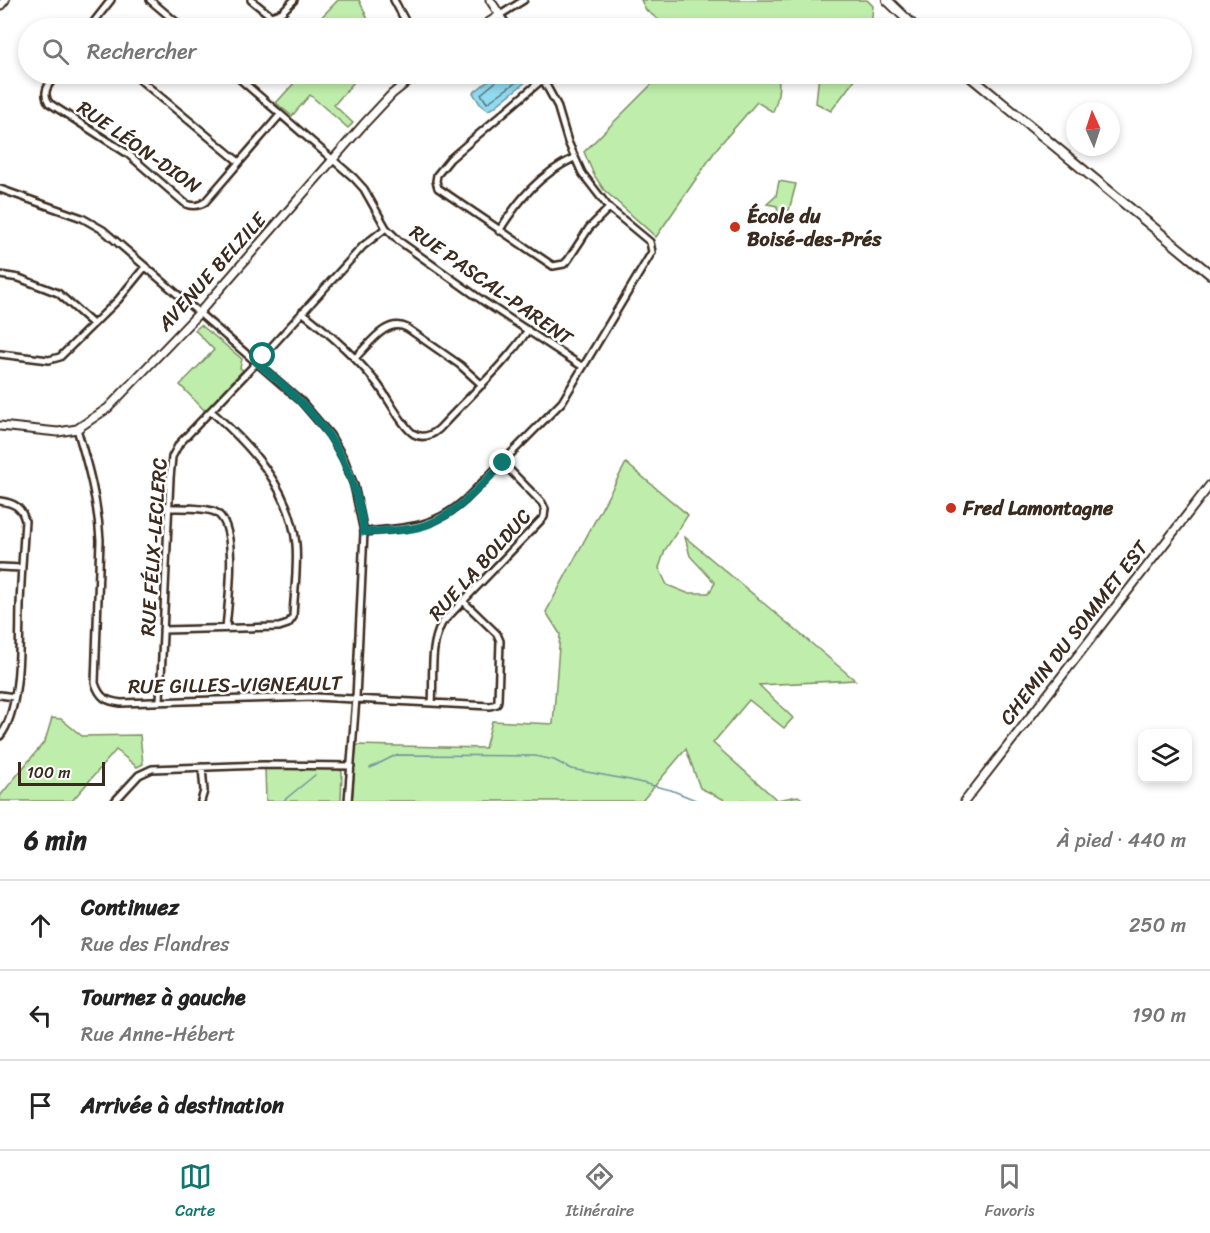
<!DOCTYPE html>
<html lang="fr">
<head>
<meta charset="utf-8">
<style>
  :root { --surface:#fff; --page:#f2f2f2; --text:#222; --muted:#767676; --line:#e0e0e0; --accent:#0f766e }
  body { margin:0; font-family:Sriracha,sans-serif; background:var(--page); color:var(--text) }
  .controls { position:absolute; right:18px; bottom:18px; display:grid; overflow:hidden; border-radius:12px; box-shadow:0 3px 9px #0003 }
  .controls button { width:54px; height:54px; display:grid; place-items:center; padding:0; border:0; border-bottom:2px solid var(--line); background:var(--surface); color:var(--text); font:30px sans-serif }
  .compass { position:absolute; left:1066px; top:102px; width:54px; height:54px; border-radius:50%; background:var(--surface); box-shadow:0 3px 9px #0003; rotate:357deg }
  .scale { position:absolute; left:18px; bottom:15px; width:87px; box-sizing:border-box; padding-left:6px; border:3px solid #3b2a1e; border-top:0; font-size:16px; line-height:21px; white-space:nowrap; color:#3b2a1e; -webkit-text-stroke:4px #fff; paint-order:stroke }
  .stop { position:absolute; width:18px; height:18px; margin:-14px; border:4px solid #0f766e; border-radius:50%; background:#fff }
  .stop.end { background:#0f766e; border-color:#fff; box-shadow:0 2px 6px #0008 }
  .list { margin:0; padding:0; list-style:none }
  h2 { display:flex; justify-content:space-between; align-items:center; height:78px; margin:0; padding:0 24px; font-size:26px }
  h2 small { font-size:20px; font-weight:400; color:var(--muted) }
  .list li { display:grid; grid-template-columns:39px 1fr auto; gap:18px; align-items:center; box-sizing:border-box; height:90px; padding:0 24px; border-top:2px solid var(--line) }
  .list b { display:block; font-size:22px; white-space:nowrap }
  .list p { margin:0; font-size:20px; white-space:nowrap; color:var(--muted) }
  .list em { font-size:20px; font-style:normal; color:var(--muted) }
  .icon { flex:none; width:33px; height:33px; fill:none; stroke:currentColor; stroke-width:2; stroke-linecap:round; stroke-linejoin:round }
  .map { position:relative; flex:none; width:1210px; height:801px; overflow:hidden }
  .search { position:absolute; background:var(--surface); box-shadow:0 3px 9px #0003; left:18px; right:18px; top:18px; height:66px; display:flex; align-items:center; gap:15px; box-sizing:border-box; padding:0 21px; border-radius:33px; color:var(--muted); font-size:22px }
  .sheet { height:348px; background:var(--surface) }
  nav { display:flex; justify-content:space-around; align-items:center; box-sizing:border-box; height:84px; border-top:2px solid var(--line); background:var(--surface); font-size:16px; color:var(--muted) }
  nav a { display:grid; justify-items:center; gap:3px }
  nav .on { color:var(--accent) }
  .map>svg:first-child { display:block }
</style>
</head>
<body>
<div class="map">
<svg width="1210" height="801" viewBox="0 0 1210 801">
  <rect width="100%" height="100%" fill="#fff"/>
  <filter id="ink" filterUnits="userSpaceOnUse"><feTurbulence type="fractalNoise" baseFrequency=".0167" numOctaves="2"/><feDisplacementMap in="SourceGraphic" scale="12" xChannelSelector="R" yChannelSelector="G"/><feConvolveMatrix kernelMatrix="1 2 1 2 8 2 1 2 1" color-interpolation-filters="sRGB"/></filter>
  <g filter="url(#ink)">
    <path fill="#bfedab" stroke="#7d8c64" stroke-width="1.5" d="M338 0H359L372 28H311Z
      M641 0H867L873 6 871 28H669L646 10Z
      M286 74H361L334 105 353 123 348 128 310 95 292 116 276 103 295 82Z
      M662 74H778C780 86 778 101 773 112L757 102 718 147 656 237 604 190 594 175 584 152Z
      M819 74H859L831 111 816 103Z
      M779 181 796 184 787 218 779 223 777 206 767 204 776 196Z
      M201 325 242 359 240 368 243 370 205 411 180 385 214 350 195 330Z
      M626 463 688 515 665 550 659 568 667 585 687 593H709L715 583 690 556 685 537 855 680 759 685 793 718 784 728 749 700 713 743 777 800 798 796 805 801H727L700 788 686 749 642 801H352L356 745 485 748 492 721 553 724 560 634 546 612Z
      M52 718 61 719 82 736 140 735 143 764 137 767 116 750 72 801H0V796L45 741Z
      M303 768 339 769 342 772 341 801H266L265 769Z"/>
    <path fill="#91dbf2" stroke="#6f949d" stroke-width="1.5" d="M497 74 530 75 527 81 493 108 488 110 480 104 473 93Z"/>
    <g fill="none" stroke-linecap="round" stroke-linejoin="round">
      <path stroke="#5d7173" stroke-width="1.5" d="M500 74 498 80 481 94 487 103 522 78 524 74"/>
      <path stroke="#6f949d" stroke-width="1.5" d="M370 768 396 755 535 756 554 760 571 769 630 780 671 790 698 801
        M283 801 315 775"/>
      <defs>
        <path id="minor" d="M150 0 183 28
          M251 0 271 16 282 12 294 0
          M394 0 409 28
          M89 28 111 0
          M509 28 500 15 524 0
          M57 74C50 83 41 91 49 103L128 154 186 204C194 207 199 206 205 202L280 115
          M133 74 239 162
          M234 74 354 178 364 189 386 228 399 241 483 301 583 367
          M544 78 450 159 437 175 436 181 438 188 553 266 564 264 568 260 589 228 609 208
          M0 189 82 218 103 230 301 401 330 435 344 459 354 485 364 532 356 698 348 801
          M499 231C519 199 540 174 574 158
          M0 275 19 278 58 293 93 324
          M302 312C329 333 355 356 376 382 386 394 403 428 414 434 423 439 432 435 439 429 469 396 503 367 528 330
          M0 354 49 360 60 357 118 300 145 267
          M355 358C369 345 386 317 407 328L460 365 482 385
          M77 429C88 465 98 501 100 540L95 683C100 698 106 701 121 703L315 697 490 706 497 704 498 700 500 641 497 634 464 602
          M0 501C14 503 22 507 25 521 23 549 21 577 20 605 19 639 22 709 0 736
          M168 508C180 508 205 507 215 512 240 524 228 603 226 628
          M364 532C405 528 433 529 465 500L562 402 652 252 650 242 609 208 582 173 568 142 557 105 540 74
          M0 567 22 568
          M163 630 279 627 288 624 293 617C294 593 298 568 296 544 290 488 251 446 211 411
          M0 695 14 697
          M160 701 170 478 172 457 179 444 263 356 363 246 386 228
          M432 703C434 676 429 647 442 623L544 517 545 509 542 503 503 463
          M115 801 139 775 152 769 264 765 351 766
          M201 801 204 791 202 767"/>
        <path id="tertiary" d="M0 6 5 0
          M480 28 500 15 490 0
          M0 426 58 432 77 429 108 408 199 313 363 125 392 94 417 74
          M965 801 1210 485"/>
        <path id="secondary" d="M887 0 916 28
          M967 74 1210 274"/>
      </defs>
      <use href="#minor" stroke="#3b2a1e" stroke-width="10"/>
      <use href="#tertiary" stroke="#3b2a1e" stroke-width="11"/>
      <use href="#secondary" stroke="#3b2a1e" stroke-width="12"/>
      <use href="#minor" stroke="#fff" stroke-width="5"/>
      <use href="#tertiary" stroke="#fff" stroke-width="7"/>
      <use href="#secondary" stroke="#fff" stroke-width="8"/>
    </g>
  </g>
  <g fill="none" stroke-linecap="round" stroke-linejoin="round" filter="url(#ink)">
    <path stroke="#0f766e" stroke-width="8" d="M263 356 256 362C317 411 353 452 364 532 382 531 402 531 419 527 455 518 478 488 503 463"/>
  </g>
  <g fill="#c8321e" stroke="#fff" stroke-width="2">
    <circle cx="735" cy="227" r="6"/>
    <circle cx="951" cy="508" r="6"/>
  </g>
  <g text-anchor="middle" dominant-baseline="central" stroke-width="5" stroke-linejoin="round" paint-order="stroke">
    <g font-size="20" fill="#3b2a1e" stroke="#fff">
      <text transform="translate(139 147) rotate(35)">RUE LÉON-DION</text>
      <text transform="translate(212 272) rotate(-48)">AVENUE BELZILE</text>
      <text transform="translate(491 285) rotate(35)">RUE PASCAL-PARENT</text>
      <text transform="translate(154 547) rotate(-86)">RUE FÉLIX-LECLERC</text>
      <text transform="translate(480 565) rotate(-48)">RUE LA BOLDUC</text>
      <text transform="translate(1074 633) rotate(-52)">CHEMIN DU SOMMET EST</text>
      <text transform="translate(235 685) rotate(-1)">RUE GILLES-VIGNEAULT</text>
    </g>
    <g font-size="20" font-weight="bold" fill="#3b2a1e" stroke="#fff" text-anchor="start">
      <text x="747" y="216">École du<tspan x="747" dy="23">Boisé-des-Prés</tspan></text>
      <text x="963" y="508">Fred Lamontagne</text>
    </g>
  </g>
</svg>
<div class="controls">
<button><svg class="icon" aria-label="layers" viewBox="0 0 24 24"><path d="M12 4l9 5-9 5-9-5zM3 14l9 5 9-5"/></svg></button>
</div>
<svg class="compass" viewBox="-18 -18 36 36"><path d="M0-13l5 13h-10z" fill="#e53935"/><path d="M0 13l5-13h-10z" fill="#767676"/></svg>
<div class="scale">100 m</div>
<div class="stop" style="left:263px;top:356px"></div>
<div class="stop end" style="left:503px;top:463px"></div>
<div class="search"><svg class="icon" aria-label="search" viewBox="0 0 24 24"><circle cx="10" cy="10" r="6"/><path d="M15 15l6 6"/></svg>Rechercher</div>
</div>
<section class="sheet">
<h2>6 min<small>À pied · 440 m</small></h2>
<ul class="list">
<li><svg class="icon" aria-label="ahead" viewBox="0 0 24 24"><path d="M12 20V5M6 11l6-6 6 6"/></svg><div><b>Continuez</b><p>Rue des Flandres</p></div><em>250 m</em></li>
<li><svg class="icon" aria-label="left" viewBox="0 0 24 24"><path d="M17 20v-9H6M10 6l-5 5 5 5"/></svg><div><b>Tournez à gauche</b><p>Rue Anne-Hébert</p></div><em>190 m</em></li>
<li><svg class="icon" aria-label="arrive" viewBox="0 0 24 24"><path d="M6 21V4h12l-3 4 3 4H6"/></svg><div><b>Arrivée à destination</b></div></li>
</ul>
</section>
<nav>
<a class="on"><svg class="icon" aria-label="map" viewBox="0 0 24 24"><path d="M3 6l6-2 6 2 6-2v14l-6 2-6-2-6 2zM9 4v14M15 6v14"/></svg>Carte</a>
<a><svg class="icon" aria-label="directions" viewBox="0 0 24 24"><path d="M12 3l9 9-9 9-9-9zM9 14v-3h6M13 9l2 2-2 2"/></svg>Itinéraire</a>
<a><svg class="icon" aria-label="saved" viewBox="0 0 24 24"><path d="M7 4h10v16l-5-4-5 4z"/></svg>Favoris</a>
</nav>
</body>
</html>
